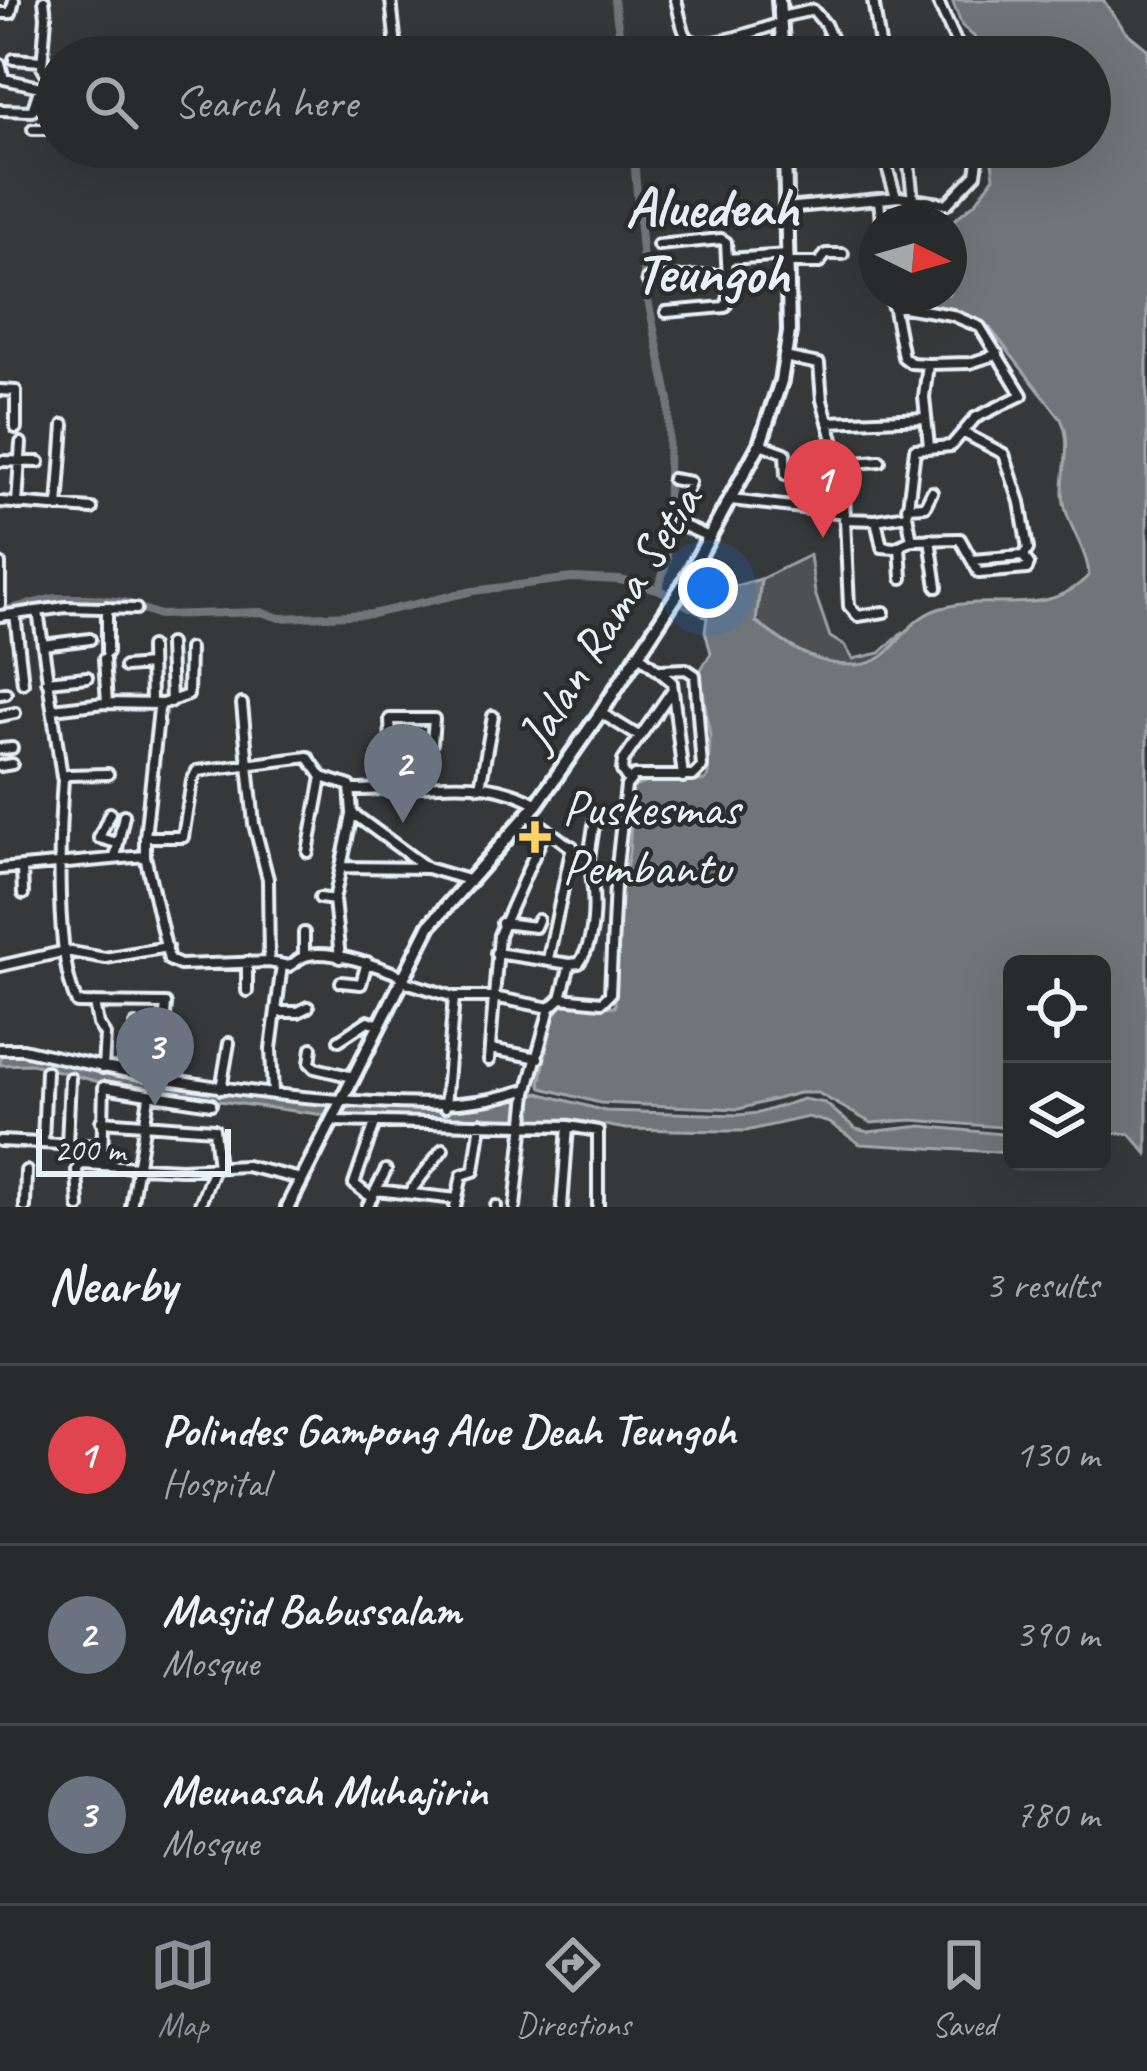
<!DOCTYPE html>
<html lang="en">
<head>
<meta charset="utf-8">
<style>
  :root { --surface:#282b2c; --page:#343738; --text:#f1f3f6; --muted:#a5a7a9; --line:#444748; --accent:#8c9099 }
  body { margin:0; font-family:Caveat,sans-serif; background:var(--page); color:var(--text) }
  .controls { position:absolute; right:36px; bottom:36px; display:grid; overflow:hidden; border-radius:18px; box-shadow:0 12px 48px #0002 }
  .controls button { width:108px; height:108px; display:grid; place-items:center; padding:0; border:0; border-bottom:3px solid var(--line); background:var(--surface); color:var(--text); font:60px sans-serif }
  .compass { position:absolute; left:859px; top:204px; width:108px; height:108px; border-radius:50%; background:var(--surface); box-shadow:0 12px 48px #0002; rotate:95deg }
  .scale { position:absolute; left:36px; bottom:30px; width:195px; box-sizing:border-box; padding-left:12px; border:6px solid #e8f1f8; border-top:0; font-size:33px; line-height:42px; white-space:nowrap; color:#e8f1f8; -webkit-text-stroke:9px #2a2d2e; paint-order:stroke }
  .you { position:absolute; left:708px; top:588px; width:42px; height:42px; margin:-30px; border:9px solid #fff; border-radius:50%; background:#1a73e8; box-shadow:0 0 0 18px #1a73e833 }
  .badge { display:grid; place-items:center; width:78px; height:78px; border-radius:50%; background:var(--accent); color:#fff; font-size:39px; font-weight:700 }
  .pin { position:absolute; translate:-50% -99px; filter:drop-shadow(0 3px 6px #0008) }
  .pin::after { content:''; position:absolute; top:63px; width:42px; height:36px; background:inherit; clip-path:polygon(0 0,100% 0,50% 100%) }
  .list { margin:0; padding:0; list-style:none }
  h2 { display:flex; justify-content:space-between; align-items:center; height:156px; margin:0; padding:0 48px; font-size:51px }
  h2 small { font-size:39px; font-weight:400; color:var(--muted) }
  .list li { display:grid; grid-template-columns:78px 1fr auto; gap:36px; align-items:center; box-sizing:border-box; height:180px; padding:0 48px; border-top:3px solid var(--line) }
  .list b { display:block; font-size:45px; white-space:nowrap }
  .list p { margin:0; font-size:39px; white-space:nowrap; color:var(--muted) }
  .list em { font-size:39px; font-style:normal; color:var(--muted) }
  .icon { flex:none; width:66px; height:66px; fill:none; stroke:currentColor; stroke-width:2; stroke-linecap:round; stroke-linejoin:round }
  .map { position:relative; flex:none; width:1147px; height:1207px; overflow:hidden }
  .search { position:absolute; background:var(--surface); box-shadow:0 12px 48px #0002; left:36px; right:36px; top:36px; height:132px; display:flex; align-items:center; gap:30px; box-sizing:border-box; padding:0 42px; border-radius:66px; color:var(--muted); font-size:45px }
  .sheet { height:696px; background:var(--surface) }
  nav { display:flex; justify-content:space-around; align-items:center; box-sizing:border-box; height:168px; border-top:3px solid var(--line); background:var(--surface); font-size:33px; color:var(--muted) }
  nav a { display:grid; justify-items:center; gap:6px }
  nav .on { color:var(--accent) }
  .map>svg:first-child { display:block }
</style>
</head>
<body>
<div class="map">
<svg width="1147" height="1207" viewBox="0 0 1147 1207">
  <rect width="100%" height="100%" fill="#35393a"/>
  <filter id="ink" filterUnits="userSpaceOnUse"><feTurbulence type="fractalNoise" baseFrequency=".00833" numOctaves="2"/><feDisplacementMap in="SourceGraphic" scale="24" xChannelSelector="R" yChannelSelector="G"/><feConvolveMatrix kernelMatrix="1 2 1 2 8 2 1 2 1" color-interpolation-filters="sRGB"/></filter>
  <g filter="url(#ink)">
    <path fill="#4d5152" stroke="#9aa1a5" stroke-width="3" d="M810 555 815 593 830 637 845 646 853 659 880 653 904 631C897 640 889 655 879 660 836 681 787 647 756 621L761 579Z"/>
    <path fill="#707579" stroke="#a0a7ac" stroke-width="3" d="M952 0H1103L1126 32 1147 49V1154L1130 1134 1102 1132V964H1012V1128L912 1120 871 1123 818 1093H799L739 1109 600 1103 542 1088 540 1084 553 1018 563 1004 615 1007 620 898 629 853 633 788C651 776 683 785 706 780L708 776 710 736 700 671 711 653 705 631 707 618 690 607 694 597 761 579 756 622C786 645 817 667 857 665 897 663 898 623 938 609 990 592 1046 621 1089 575 1087 547 1064 522 1063 494 1062 468 1073 443 1061 419L990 328 950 313 913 308 910 294H949V224L976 202 994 177 990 147H1090V57H977L982 44 962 26Z
      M27 1052 157 1082 330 1104 451 1108 539 1093 605 1111 738 1115 759 1113 803 1099 825 1103 856 1129 868 1132 922 1126 1012 1135V1153L860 1144 830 1123 808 1117 746 1131H723L626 1129 570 1119 347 1118 188 1097 99 1082 32 1064 0 1065V1056Z"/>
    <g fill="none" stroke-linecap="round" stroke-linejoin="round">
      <path stroke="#707579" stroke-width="8" d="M614 0 623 57
        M633 147 645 286 669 400 667 561 658 589 690 607
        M2 611 55 598H91L124 602 159 615 261 612 280 618 372 614 473 591 572 578 620 580 658 589"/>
      <defs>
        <path id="street" d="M44 0 46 17 42 67 47 75H57
          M676 0C679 10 681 29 687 37 701 53 762 29 780 23
          M873 0 882 57
          M937 0 963 57
          M0 13H11L14 0
          M781 17 813 10 825 24 840 57
          M707 43 709 57
          M627 55 695 42
          M380 57 393 54 396 47 391 0
          M14 59 41 61
          M0 64 4 79 40 87 32 111 0 110
          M40 108H57
          M33 129H57
          M881 147 896 197
          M907 147 913 199
          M951 151 981 154V156L951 153Z
          M879 199 881 222
          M786 208 899 197 947 204 976 174 980 147
          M918 222 925 201
          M658 245 721 239 726 242 729 298 725 307 666 312
          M727 259 788 255
          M789 263H819L826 254H843
          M647 280 728 274
          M891 294 903 357 911 363 928 364 924 397 929 446
          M784 357 819 364 822 400 843 476 849 606 858 616 884 612
          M929 364 970 363 998 354
          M0 390 16 391V428
          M828 422 926 418
          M760 444 785 453 786 475
          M0 461 39 462
          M840 464 880 461
          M672 479 690 482 675 522 709 537
          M731 500 845 513
          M0 502 92 509
          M17 504 21 443
          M58 507 64 425
          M907 507 925 506 932 492
          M907 515 912 540 960 539 979 573 1027 569 1029 564 1023 556 1028 549 1020 502 1004 454 964 433
          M844 519 876 520 907 515 915 449 951 446 975 418 1022 395 980 327 952 315 892 305
          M876 520 882 547 895 548 912 540
          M930 539 937 587
          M900 546 902 578
          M972 560 1023 556
          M0 564V604
          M38 611 62 777
          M15 614 23 683
          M0 616 66 607 136 609
          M169 644 171 702
          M43 645 90 639
          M150 647 151 703
          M189 649 188 695 162 704 159 709 145 837V856L169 960 180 965 269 962 289 966C295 963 299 958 305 956 328 948 382 967 404 977
          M107 652V607
          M639 655 672 682 683 777
          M104 659 107 703
          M125 667 150 665
          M47 681 87 677
          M0 694 6 693
          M242 704 254 824 268 879 269 962
          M53 709 104 703 162 704
          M601 713 640 737
          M0 716 15 713
          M391 743H432L434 719H390L393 789
          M0 749 12 748
          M0 766 12 764
          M108 774 67 775 63 779C59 836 54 953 77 1003L166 1004 161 1055 141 1074
          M628 780 622 771 623 761 671 692
          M480 787 493 716
          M352 790C414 791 479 770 537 804
          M110 813 99 838 117 843
          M145 837H183L192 781 197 771 308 757 322 777 350 786 352 813 427 868 468 880
          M308 852 322 777
          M115 858 124 815
          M589 858 596 812
          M342 867 426 868
          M22 868 23 894
          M0 869 145 856
          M320 898 334 900
          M502 923 535 927 538 920
          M304 933V956
          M496 953 570 964 579 963C598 938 595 891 589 861L528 815
          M340 958 334 900 352 815
          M548 959 572 846
          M0 966 66 951 105 958 167 947
          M402 981 454 997H493L550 1008
          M341 982 361 984 367 962
          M247 991V962
          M561 998 570 964
          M94 1003 98 1024 105 1035 103 1068
          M278 1012H298L308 1007
          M135 1025 142 1044 161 1051
          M339 1040 368 1021 380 1025
          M312 1048 310 1063 315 1068 353 1077
          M0 1049H23C139 1077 253 1096 372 1102 430 1104 472 1108 528 1089
          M491 1049 538 1058
          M489 1060 499 935 546 829
          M221 1089 229 1043
          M273 1094 271 1049 282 965
          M445 1107 454 997
          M101 1121 214 1129 218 1168
          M332 1121 568 1126 562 1207
          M568 1126 598 1131V1207
          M0 1141 101 1146
          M43 1142 46 1071
          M67 1144 70 1078
          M102 1164 104 1087 211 1104
          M376 1190 457 1199
          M409 1193 443 1149
          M372 1198 354 1184 375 1123
          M25 1207 26 1171
          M79 1207 77 1169 81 1164 181 1169 246 1166 301 1179
          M131 1207 149 1097
          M199 1207 214 1168
          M367 1207 386 1170
          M455 1207 462 1175 474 1171 481 1123
          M496 1207V1206
          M515 1207 527 1093 550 1008 561 998 602 1002 610 994 615 884 626 786 634 776H693L702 767 695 675 686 669 661 670"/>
        <path id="secondary" d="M779 0 783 57
          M288 1207 430 925 537 804 601 712 682 587 760 444 781 381 789 332 785 147"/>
      </defs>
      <use href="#street" stroke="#e8f1f8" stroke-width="16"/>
      <use href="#secondary" stroke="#e8f1f8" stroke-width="20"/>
      <use href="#street" stroke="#2a2d2e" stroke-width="8"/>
      <use href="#secondary" stroke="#2a2d2e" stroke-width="10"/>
    </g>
  </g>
  <path fill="#ffd166" stroke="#2a2d2e" stroke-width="4.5" d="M529 819h12v12h12v12h-12v12h-12v-12h-12v-12h12z"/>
  <g text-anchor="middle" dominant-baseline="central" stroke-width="9" stroke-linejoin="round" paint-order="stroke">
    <g font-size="51" fill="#e8f1f8" stroke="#2a2d2e">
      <text transform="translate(609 618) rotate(-58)">Jalan Rama Setia</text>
    </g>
    <g font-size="51" fill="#e8f1f8" stroke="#2a2d2e" text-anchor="start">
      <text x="562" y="808">Puskesmas<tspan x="562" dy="59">Pembantu</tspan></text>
    </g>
    <g font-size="57" font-weight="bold" fill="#e8f1f8" stroke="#2a2d2e">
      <text x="712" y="207">Aluedeah<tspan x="712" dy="66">Teungoh</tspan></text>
    </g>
  </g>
</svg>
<div class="controls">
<button><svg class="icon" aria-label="locate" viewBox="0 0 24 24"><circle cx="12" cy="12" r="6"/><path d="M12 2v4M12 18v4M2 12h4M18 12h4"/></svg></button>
<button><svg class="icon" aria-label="layers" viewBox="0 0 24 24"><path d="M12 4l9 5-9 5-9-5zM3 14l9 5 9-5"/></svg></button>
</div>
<svg class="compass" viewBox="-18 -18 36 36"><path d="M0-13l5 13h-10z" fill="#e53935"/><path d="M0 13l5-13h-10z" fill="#a5a7a9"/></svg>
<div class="scale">200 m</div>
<div class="you"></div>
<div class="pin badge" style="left:823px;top:538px;background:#e0444e">1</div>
<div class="pin badge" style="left:403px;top:823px;background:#6b7280">2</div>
<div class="pin badge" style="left:155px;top:1106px;background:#6b7280">3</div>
<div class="search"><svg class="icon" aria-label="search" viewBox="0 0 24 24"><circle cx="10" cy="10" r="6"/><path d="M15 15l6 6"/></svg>Search here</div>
</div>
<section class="sheet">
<h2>Nearby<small>3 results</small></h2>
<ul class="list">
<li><span class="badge" style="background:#e0444e">1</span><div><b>Polindes Gampong Alue Deah Teungoh</b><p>Hospital</p></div><em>130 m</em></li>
<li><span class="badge" style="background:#6b7280">2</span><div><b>Masjid Babussalam</b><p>Mosque</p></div><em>390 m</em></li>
<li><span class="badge" style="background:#6b7280">3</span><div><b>Meunasah Muhajirin</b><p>Mosque</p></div><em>780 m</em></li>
</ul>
</section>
<nav>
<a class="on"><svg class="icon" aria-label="map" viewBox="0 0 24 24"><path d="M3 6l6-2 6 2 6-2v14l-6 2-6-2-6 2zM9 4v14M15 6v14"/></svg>Map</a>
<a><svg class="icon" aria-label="directions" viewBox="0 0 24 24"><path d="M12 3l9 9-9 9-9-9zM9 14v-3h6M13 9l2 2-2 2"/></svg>Directions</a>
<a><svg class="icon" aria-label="saved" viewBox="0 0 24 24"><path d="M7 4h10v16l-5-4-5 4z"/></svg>Saved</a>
</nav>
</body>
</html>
